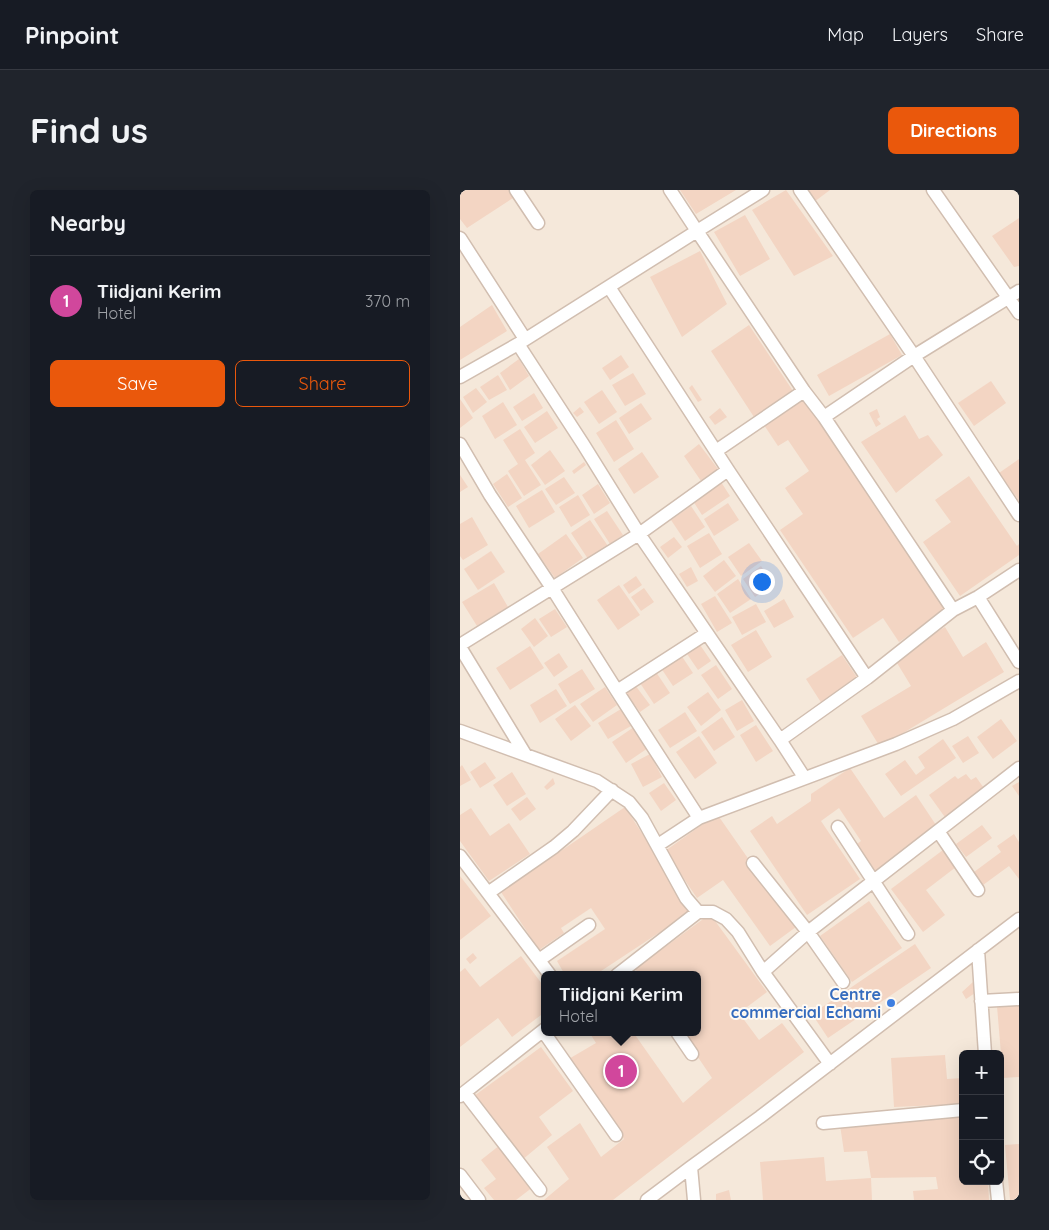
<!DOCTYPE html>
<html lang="en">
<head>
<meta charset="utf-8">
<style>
  :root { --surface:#171b24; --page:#20242c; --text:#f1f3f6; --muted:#9ea1a6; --line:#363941; --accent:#ea580c }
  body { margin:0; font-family:Quicksand,sans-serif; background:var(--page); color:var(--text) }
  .controls { position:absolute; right:15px; bottom:15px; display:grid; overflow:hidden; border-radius:8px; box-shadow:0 5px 20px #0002 }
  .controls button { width:45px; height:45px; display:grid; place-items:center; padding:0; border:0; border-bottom:1px solid var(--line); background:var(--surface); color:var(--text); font:25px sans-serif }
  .you { position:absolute; left:301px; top:391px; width:18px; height:18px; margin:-12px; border:4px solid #fff; border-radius:50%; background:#1a73e8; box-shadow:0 0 0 8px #1a73e833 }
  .badge { display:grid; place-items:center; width:32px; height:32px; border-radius:50%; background:var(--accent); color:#fff; font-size:16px; font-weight:700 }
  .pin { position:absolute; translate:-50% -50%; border:2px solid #fff; box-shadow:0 1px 5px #0006 }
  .popup { position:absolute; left:81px; top:781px; width:160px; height:65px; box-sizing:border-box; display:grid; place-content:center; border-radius:8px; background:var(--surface); filter:drop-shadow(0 1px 4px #0005); font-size:16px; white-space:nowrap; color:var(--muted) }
  .popup b { font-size:19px; color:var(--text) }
  .popup::after { content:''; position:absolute; left:50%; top:100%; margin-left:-10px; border:10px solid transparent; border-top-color:var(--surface) }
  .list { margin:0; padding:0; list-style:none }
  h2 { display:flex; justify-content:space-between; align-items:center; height:65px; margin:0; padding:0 20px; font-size:21px }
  h2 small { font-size:16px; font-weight:400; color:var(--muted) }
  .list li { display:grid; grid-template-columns:32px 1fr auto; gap:15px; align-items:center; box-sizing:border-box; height:90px; padding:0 20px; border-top:1px solid var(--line) }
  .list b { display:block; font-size:19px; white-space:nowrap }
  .list p { margin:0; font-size:16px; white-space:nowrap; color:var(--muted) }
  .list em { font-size:16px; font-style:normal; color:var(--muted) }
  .actions { display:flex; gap:10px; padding:15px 20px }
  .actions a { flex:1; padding:11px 0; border:1px solid var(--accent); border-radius:8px; text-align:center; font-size:18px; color:var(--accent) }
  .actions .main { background:var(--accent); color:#fff }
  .icon { flex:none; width:28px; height:28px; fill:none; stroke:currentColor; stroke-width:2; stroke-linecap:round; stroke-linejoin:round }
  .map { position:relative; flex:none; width:559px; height:1010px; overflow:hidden; border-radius:8px }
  header { display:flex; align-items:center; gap:30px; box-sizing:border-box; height:70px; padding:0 25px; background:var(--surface); border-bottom:1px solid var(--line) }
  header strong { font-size:24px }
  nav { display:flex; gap:28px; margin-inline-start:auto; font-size:18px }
  .intro { display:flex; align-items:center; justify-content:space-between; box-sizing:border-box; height:120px; padding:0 30px }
  h1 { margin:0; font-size:35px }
  .button { padding:12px 22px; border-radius:8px; background:var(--accent); color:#fff; font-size:18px; font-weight:700 }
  main { display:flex; gap:30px; padding:0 30px }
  aside { flex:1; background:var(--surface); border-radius:8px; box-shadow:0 5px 20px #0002 }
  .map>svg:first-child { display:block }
</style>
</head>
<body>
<header>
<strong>Pinpoint</strong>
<nav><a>Map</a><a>Layers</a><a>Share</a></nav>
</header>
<div class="intro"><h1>Find us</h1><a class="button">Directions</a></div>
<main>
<aside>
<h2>Nearby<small></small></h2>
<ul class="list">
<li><span class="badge" style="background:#d1479c">1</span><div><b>Tiidjani Kerim</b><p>Hotel</p></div><em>370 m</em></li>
</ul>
<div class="actions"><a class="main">Save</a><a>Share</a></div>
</aside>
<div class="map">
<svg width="559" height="1010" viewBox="0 0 559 1010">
  <rect width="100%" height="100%" fill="#fdf6ec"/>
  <path fill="#f5e8da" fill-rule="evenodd" d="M0 0H559V1010H0ZM85 785H237V842H85ZM503 864H540V991H503Z"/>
  <path fill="#f3d5c3" d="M0 0H51L56 6 7 38 0 29Z
    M220 0H276L236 24Z
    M326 0 373 66 334 86 292 20Z
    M346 0H370L354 12Z
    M285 25 310 69 280 86 254 42Z
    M559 28V76L554 77 532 46Z
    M240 61 267 114 222 147 190 87Z
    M32 115 47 141 0 170V137Z
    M289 135 333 201 294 227 251 161Z
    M430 144 442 165 369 206 357 185Z
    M161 165 169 177 150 190 142 178Z
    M59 169 69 186 50 200 40 183Z
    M173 183 186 204 165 216 152 195Z
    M38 185 47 200 29 210 20 197Z
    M531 191 546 213 514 236 498 213Z
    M232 195 242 210 238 212 229 198Z
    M16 198 27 212 13 223 3 207Z
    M142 200 157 222 139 234 124 212Z
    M74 203 83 218 62 231 53 217Z
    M344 208 486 420 439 452 423 428 393 448 320 340 343 324 325 298 349 281 328 250 318 256 304 235Z
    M0 209 13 228 0 238Z
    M43 212 57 235 35 249 22 226Z
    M181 213 192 229 169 244 159 228Z
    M120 217 124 222 117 227 113 223Z
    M260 218 267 227 255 235 249 227Z
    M417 219 420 227 417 229 421 234 416 237 409 223Z
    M87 221 98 238 75 253 64 237Z
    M445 225 459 249 468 245 483 265 436 303 401 252Z
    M156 230 174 259 154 272 136 243Z
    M60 239 75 263 65 270 81 295 64 306 48 281 58 274 43 250Z
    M239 254 258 279 241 291 224 266Z
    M90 260 105 281 85 295 71 275Z
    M182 262 199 287 174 304 158 279Z
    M559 269V311L539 283Z
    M124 272 126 275 114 284 112 281Z
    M47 284 62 308 48 317 33 294Z
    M0 285 8 297 0 302Z
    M509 286 557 356 559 354V365L500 406 463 352 491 332 475 310Z
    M104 287 115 303 96 315 85 299Z
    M261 292 270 306 242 325 233 311Z
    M138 294 150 313 134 324 122 305Z
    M82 300 95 322 69 338 56 316Z
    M118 305 130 325 111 337 99 317Z
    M268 313 279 330 254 346 244 329Z
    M231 316 245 337 225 351 211 330Z
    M147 321 163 345 150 354 134 329Z
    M12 327 28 355 3 370 0 366V334Z
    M130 330 148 356 128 369 111 343Z
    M249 343 262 364 240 378 227 356Z
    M106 344 123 368 95 388 78 364Z
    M214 347 222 357 208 368 200 357Z
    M289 353 302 371 281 386 268 367Z
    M31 361 45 382 18 400 4 379Z
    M264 370 276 386 255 402 243 386Z
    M301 376 313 395 295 407 283 389Z
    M231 377 238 391 227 397 219 384Z
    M176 386 182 395 169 404 163 395Z
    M278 389 291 409 270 423 257 404Z
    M34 393 48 417 17 436 2 412Z
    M159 395 180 425 158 440 137 410Z
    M184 398 194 412 181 421 171 407Z
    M255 406 272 433 257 442 241 414Z
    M324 409 334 427 314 438 304 421Z
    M296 414 306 432 282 445 272 427Z
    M95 419 107 437 91 447 79 429Z
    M75 428 88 446 74 457 61 439Z
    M485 437 503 467 526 452 544 482 420 557 401 526 451 496 434 468Z
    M296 440 312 467 288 482 271 455Z
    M238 452 251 471 238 480 225 461Z
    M70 456 84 478 50 500 36 478Z
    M99 463 108 477 94 487 84 473Z
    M221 465 233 483 213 496 201 478Z
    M382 465 398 489 362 514 346 489Z
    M256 475 272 499 258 509 241 485Z
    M122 479 135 499 110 514 98 494Z
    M194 479 210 503 194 514 178 490Z
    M175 495 190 515 180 522 165 502Z
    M145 497 157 515 133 532 120 514Z
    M96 499 107 516 80 533 70 515Z
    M248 502 261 520 241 536 227 517Z
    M282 510 294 531 277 541 265 520Z
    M115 515 131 536 111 551 95 529Z
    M161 519 171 536 148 549 138 533Z
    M225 522 237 541 210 558 198 540Z
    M262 527 275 547 254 561 241 542Z
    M541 529 557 551 533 569 517 547Z
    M296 535 313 561 296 572 280 545Z
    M174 537 188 558 166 573 152 552Z
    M239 546 257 573 235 589 216 562Z
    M508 546 519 563 503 573 492 556Z
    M483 549 496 568 441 606 425 584 445 570 456 585 465 578 458 567Z
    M190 564 202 587 183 597 171 574Z
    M25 572 36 588 20 598 10 582Z
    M2 575 11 590 0 596V577Z
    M390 578 424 628 456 605 478 638 415 681 397 654 401 651 379 618 361 631 400 689 347 725 290 641 312 626 317 634 351 611V604Z
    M52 582 66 604 47 616 33 595Z
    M506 584 511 590 516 587 526 601 487 630 469 605 495 586 498 589Z
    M93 588 95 594 87 600 84 597Z
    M559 592V606L552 596Z
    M204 593 216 610 201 621 189 603Z
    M67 607 76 619 60 631 51 619Z
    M165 617 232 721 135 785H105L97 771 145 739 131 718 101 738 104 743 79 760 41 702Z
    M11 618 30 646 49 633 70 664 29 691 0 651V625Z
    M257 624 336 737 310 756 263 690 237 708 205 661Z
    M522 635 532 648 506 667 496 654Z
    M554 644 559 652V689L549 676 523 695 514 682 541 662 537 656Z
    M483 660 496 677 466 700 485 725 463 742 431 699Z
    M0 686 31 726 0 750Z
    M409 711 442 758 392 792 360 746Z
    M250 724 307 802 279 823 299 850 322 833 344 862 153 1010H84L109 989 87 957 120 933 141 967 164 949 107 870 136 853 129 842H173L223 913 252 888 221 842H237V785H180L175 779Z
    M455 754 471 778 368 848 352 824Z
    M13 763 17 768 10 774 6 769Z
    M61 766 85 798V822L52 847 38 828 0 857V782L5 778 20 797Z
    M513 792 515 803 506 809 502 802Z
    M559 815V887L543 888 537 816Z
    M81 857 113 901 79 927 92 945 62 970 14 906Z
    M485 865 487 889 503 888V914L434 917 431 868Z
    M503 926V991H528L529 1010H454L453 1001 478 999 476 987 411 988 407 961 384 962 380 935Z
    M559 954V1010H550L545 955Z
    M40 955 73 997 56 1010H34L24 998 36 989 21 970Z
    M364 967 366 991 411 988 412 1010H303L300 972Z
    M269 1000 271 1010H256V1004Z"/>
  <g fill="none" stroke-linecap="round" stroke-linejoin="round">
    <defs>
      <path id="minor" d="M56 0 78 33
        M303 0 237 41 344 201 364 227 493 420
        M340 0 454 166 559 325
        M473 0 559 123
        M0 48 65 149
        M149 97 268 280 407 488
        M58 154 123 254 179 344 320 550 344 587
        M0 187 58 154 237 41 210 0
        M364 227 454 166 559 101
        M0 254 30 305 92 398 157 501 239 628
        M256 261 344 201
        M518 407 559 472
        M0 455 179 344 268 280
        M0 457 65 564
        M157 501 247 443
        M0 541 137 591 169 612 182 628 226 708 238 722
        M320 550 407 488 493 420 518 407 559 380
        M378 637 448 744
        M478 641 518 700
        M198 655 239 628 436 554 493 529 559 491
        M0 666 90 785
        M293 673 348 742 383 792
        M28 703 94 657 113 641 152 600
        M518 760 525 864
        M79 770 129 735
        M303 782 348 742 559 578
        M157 785 238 722H253L266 729 278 742 303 782 370 874
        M521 811 559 809
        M83 841 156 945
        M217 842 232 864
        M5 903 80 1000
        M0 906 85 839
        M363 933 503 920
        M231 977 234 1010
        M0 985 19 1010
        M536 991 538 1010
        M187 1010 231 977 300 927 559 729"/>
    </defs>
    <use href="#minor" stroke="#d1beb0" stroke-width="15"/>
    <use href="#minor" stroke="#fff" stroke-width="12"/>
  </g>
  <circle fill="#3f7fe0" stroke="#fffaf3" stroke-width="2" cx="431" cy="813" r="5"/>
  <g text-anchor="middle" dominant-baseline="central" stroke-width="4" stroke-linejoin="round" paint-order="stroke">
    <g font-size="16" font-weight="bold" fill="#366cbe" stroke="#fffaf3" text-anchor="end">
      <text x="421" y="804">Centre<tspan x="421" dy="18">commercial Echami</tspan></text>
    </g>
  </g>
</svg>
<div class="controls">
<button>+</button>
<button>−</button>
<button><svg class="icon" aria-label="locate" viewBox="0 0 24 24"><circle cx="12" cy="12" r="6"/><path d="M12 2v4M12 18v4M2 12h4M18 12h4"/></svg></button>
</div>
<div class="you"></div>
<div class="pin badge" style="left:161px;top:881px;background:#d1479c">1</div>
<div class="popup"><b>Tiidjani Kerim</b>Hotel</div>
</div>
</main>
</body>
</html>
